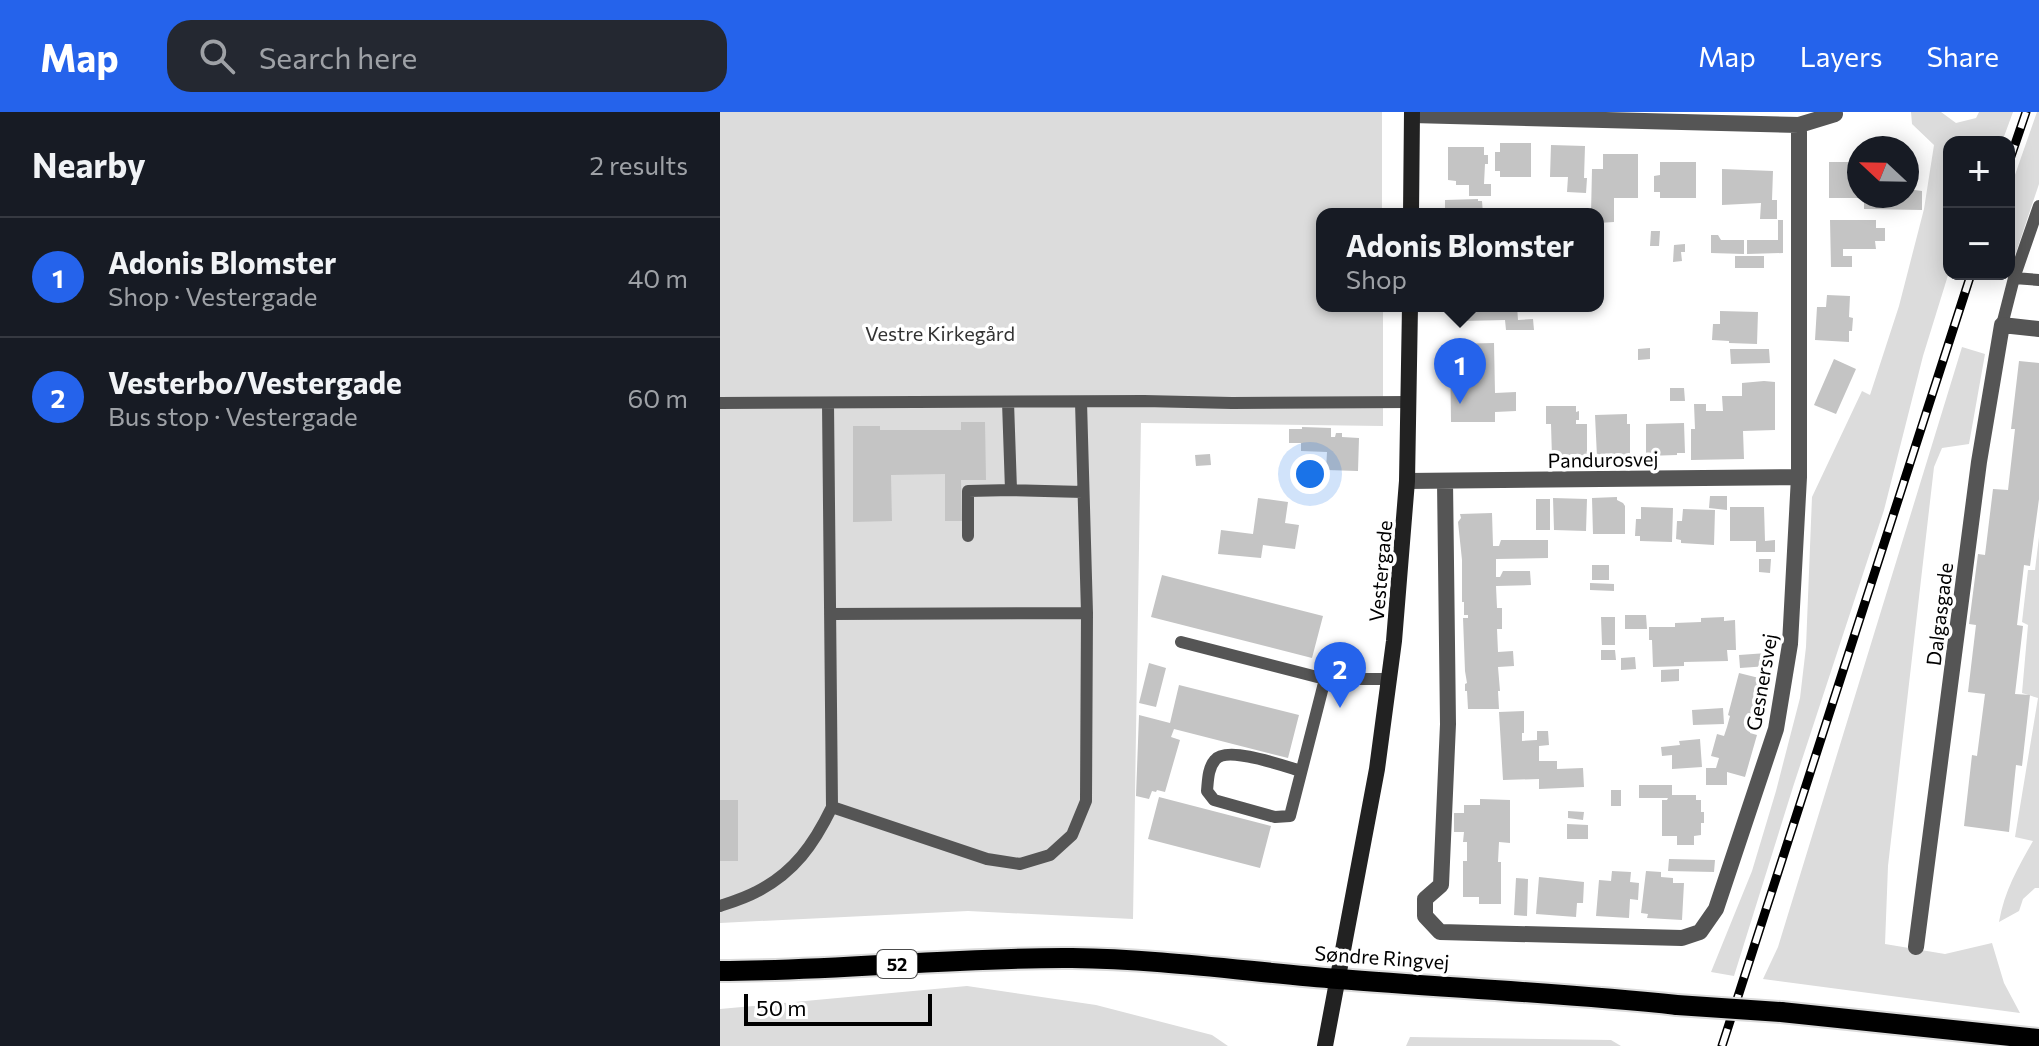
<!DOCTYPE html>
<html lang="en">
<head>
<meta charset="utf-8">
<style>
  :root { --surface:#171b24; --page:#242831; --text:#f1f3f6; --muted:#9ea1a6; --line:#363941; --accent:#2563eb }
  body { margin:0; font-family:Commissioner,sans-serif; background:var(--page); color:var(--text) }
  .controls { position:absolute; right:24px; top:24px; display:grid; overflow:hidden; border-radius:16px; box-shadow:0 4px 20px #0003 }
  .controls button { width:72px; height:72px; display:grid; place-items:center; padding:0; border:0; border-bottom:2px solid var(--line); background:var(--surface); color:var(--text); font:40px sans-serif }
  .compass { position:absolute; left:1127px; top:24px; width:72px; height:72px; border-radius:50%; background:var(--surface); box-shadow:0 4px 20px #0003; rotate:292deg }
  .scale { position:absolute; left:24px; bottom:20px; width:188px; box-sizing:border-box; padding-left:8px; border:4px solid #000; border-top:0; font-size:22px; line-height:28px; white-space:nowrap; color:#000; -webkit-text-stroke:6px #fff; paint-order:stroke }
  .you { position:absolute; left:590px; top:362px; width:28px; height:28px; margin:-20px; border:6px solid #fff; border-radius:50%; background:#1a73e8; box-shadow:0 0 0 12px #1a73e833 }
  .badge { display:grid; place-items:center; width:52px; height:52px; border-radius:50%; background:var(--accent); color:#fff; font-size:26px; font-weight:700 }
  .pin { position:absolute; translate:-50% -66px; filter:drop-shadow(0 2px 4px #0008) }
  .pin::after { content:''; position:absolute; top:42px; width:28px; height:24px; background:inherit; clip-path:polygon(0 0,100% 0,50% 100%) }
  .popup { position:absolute; left:596px; top:96px; width:288px; height:104px; box-sizing:border-box; display:grid; place-content:center; border-radius:16px; background:var(--surface); filter:drop-shadow(0 2px 6px #0005); font-size:26px; white-space:nowrap; color:var(--muted) }
  .popup b { font-size:30px; color:var(--text) }
  .popup::after { content:''; position:absolute; left:50%; top:100%; margin-left:-16px; border:16px solid transparent; border-top-color:var(--surface) }
  .list { margin:0; padding:0; list-style:none }
  h2 { display:flex; justify-content:space-between; align-items:center; height:104px; margin:0; padding:0 32px; font-size:34px }
  h2 small { font-size:26px; font-weight:400; color:var(--muted) }
  .list li { display:grid; grid-template-columns:52px 1fr auto; gap:24px; align-items:center; box-sizing:border-box; height:120px; padding:0 32px; border-top:2px solid var(--line) }
  .list b { display:block; font-size:30px; white-space:nowrap }
  .list p { margin:0; font-size:26px; white-space:nowrap; color:var(--muted) }
  .list em { font-size:26px; font-style:normal; color:var(--muted) }
  .icon { flex:none; width:44px; height:44px; fill:none; stroke:currentColor; stroke-width:2; stroke-linecap:round; stroke-linejoin:round }
  .map { position:relative; flex:none; width:1319px; height:934px; overflow:hidden }
  header { display:flex; align-items:center; gap:48px; box-sizing:border-box; height:112px; padding:0 40px; background:var(--accent); color:#fff }
  header strong { font-size:38px }
  nav { display:flex; gap:44px; margin-inline-start:auto; font-size:28px }
  .search { width:560px; height:72px; background:var(--page); display:flex; align-items:center; gap:20px; box-sizing:border-box; padding:0 28px; border-radius:24px; color:var(--muted); font-size:30px }
  main { display:flex }
  aside { flex:1; background:var(--surface) }
  .map>svg:first-child { display:block }
</style>
</head>
<body>
<header>
<strong>Map</strong>
<div class="search"><svg class="icon" aria-label="search" viewBox="0 0 24 24"><circle cx="10" cy="10" r="6"/><path d="M15 15l6 6"/></svg>Search here</div>
<nav><a>Map</a><a>Layers</a><a>Share</a></nav>
</header>
<main>
<aside>
<h2>Nearby<small>2 results</small></h2>
<ul class="list">
<li><span class="badge">1</span><div><b>Adonis Blomster</b><p>Shop · Vestergade</p></div><em>40 m</em></li>
<li><span class="badge">2</span><div><b>Vesterbo/Vestergade</b><p>Bus stop · Vestergade</p></div><em>60 m</em></li>
</ul>
</aside>
<div class="map">
<svg width="1319" height="934" viewBox="0 0 1319 934">
  <rect width="100%" height="100%" fill="#fff"/>
  <path fill="#dcdcdc" d="M0 0H662V102H602V194H663V314L421 311 413 807 248 799 0 811Z
    M1191 0H1221L1236 11 1256 6 1259 0H1293L1282 30H1229V160L1203 244 1164 398 1073 675 1014 864 991 860 1032 759 1056 679 1080 586 1086 535 1092 385 1142 279 1150 283 1179 194 1204 97 1214 33 1192 12Z
    M1317 0H1319V72L1289 161V80Z
    M1242 235 1265 242 1249 332 1222 336 1214 355 1168 754 1165 832 1225 842 1272 831 1284 871 1300 901 1043 867 1058 835Z
    M1319 425V776H1315L1303 787 1299 799 1279 810C1284 780 1298 755 1313 729L1295 725 1318 586 1302 581 1308 513 1302 510 1308 458H1315Z
    M247 874 376 893 492 923 508 934H0V897Z
    M690 925 891 928 901 934H686Z"/>
  <path fill="#c4c4c4" d="M780 31H811V65H780V59H775V40H780Z
    M831 33 865 34 864 66H867L866 81 847 80 848 65H830Z
    M728 35H764V43H768V52H765L764 72H771V84H749V73H736V69L728 68Z
    M883 42H918V86H894V110L878 111V102H871L872 57H883Z
    M940 50H976V86H940V80H934V64L940 63Z
    M1109 50H1139V86H1109Z
    M1002 57 1053 59 1052 88H1057V107H1040L1041 91 1002 93Z
    M1187 77 1202 79V98L1144 97V84H1187Z
    M758 87V89H762L763 102H725V88Z
    M1058 108H1063V141L1027 142V128H1058Z
    M1110 108H1156V116H1165V129H1155L1156 137H1123V144H1132V155H1111Z
    M931 119H940L939 134H930Z
    M991 123H998L1001 128H1024V142L991 141Z
    M965 132V140H961L962 149 953 150 954 133Z
    M1015 144H1044V156H1015Z
    M1107 183 1130 184 1129 205 1133 206 1132 219H1129V230L1095 228 1097 195H1106Z
    M742 194H797L798 208 813 207 814 218H786L785 208 742 209Z
    M1000 199 1038 200 1037 232 1009 231V229L992 228 993 212H1000Z
    M774 231 775 281 796 280V299L775 300V310H731L730 232Z
    M930 236V247L918 248V237Z
    M1010 237H1049L1050 251 1011 252Z
    M1114 247 1136 257 1116 302 1094 293Z
    M1299 249 1319 251V387L1310 454 1304 453 1297 513 1303 514 1295 582 1310 583 1302 654 1296 653 1289 720 1244 714 1252 643 1257 644 1265 582 1248 580 1256 513 1249 512 1258 442 1265 443 1273 377 1288 378 1295 317H1291Z
    M1044 269 1055 270V318L1023 319 1024 347 971 348V317H975L974 292H986V299H1003L1002 284H1022V271Z
    M950 276H964L965 289H950Z
    M826 294H856V300L859 299V308H856V312H867V346H832L831 312H826Z
    M907 302V312H910V345H877L875 303Z
    M241 310H265L266 368H241L242 409H225V362L171 363 172 409 133 410V314H160V318H241Z
    M964 311 965 341H957V343L926 344V312Z
    M582 315 611 316V325H615L616 321H622V325L639 326 638 359 606 358 607 340 581 339V331H569V317H582Z
    M490 342 491 353 476 354 475 343Z
    M990 384H1007V398L989 396Z
    M897 385V388L903 391 905 394V422H873L872 386Z
    M538 386 568 390 565 411 579 413 575 437 543 433 541 446 498 442 501 418 533 422Z
    M833 386 867 387 866 419 834 418Z
    M816 387H830V418H816Z
    M921 395 953 396 952 430 920 429V424H915L916 407H921Z
    M1010 395H1044L1045 429 1055 428V440H1036V429H1010Z
    M963 397 995 398 994 433 961 431V428L956 427 957 409H962Z
    M772 401 773 434H779L781 428H828V446L776 447V465H780L783 459H810L811 473 776 474 777 496H782V517H777L778 540 793 539 794 554 778 555 780 579H778L779 597H748L747 579H745V572L747 571 745 559 743 506H748V503H744V490H742V448L738 410 741 406 740 402Z
    M1039 447H1051L1050 461 1039 460Z
    M872 453H889V468H872Z
    M442 463 603 504 592 546 431 505Z
    M870 471 894 472V479L870 478Z
    M905 503H926L927 517H905Z
    M881 505H895V533H882Z
    M1004 505V509L1015 508 1016 538H1007L1008 549 964 550V554L933 555 932 528H929V515H955V511L981 510V506Z
    M881 538H895L896 548H881Z
    M1047 541 1048 554 1020 556 1019 543Z
    M915 545 916 557 901 558V546Z
    M429 551 446 556 436 595 419 591Z
    M959 557V569L941 570V558Z
    M1019 561 1051 569 1040 611 1033 610 1030 621 1037 623 1025 665 1007 660V673H986V656H996L999 646 991 644 997 622 1004 624 1007 615 1010 604 1008 603Z
    M459 573 579 603 568 646 454 617 451 625 460 628 445 680 437 678 436 680 432 679 429 687 416 684 419 603 450 611Z
    M1003 596 1004 612 973 613 972 598Z
    M804 599V621H802V629L817 628V619H828L829 633 819 634V649H837V657L863 656 864 675 819 677V667L783 668 779 600Z
    M980 627 982 655 952 657V643L942 644 941 635 960 633 959 629Z
    M919 673H952V683H976V688H981V700H984V711H981V723L974 724V733H957V724H942V688H947L948 686H919Z
    M891 678H901V694H891Z
    M439 685 551 714 540 756 428 727Z
    M760 687 790 688V731L779 730 778 750H781V792H759V785H743V749H747V730H743L744 720H734V701H744V693H760Z
    M0 688H18V749H0Z
    M848 699 864 700 863 708 848 706Z
    M847 712 868 713V727H847Z
    M949 747 995 748 994 760 948 759Z
    M892 759 911 760 910 770 919 771 918 788 910 787 909 806 876 804 879 768 891 769Z
    M926 759 941 760V765L953 766V771H964L962 808 927 806 928 802 921 801Z
    M819 765 864 770 863 791H857L856 805 816 802Z
    M796 766 808 767 807 804 794 803Z"/>
  <g fill="none" stroke-linecap="round" stroke-linejoin="round">
    <defs>
      <path id="primary" d="M0 859C117 859 234 845 352 846 441 847 530 860 618 867 731 876 845 881 957 893
        M1061 900 1319 927"/>
    </defs>
    <use href="#primary" stroke="#dbdbdb" stroke-width="24"/>
    <path stroke="#555" stroke-width="12" d="M1319 94 1294 166 1319 168
      M1282 213 1294 166
      M0 291 424 289 512 291 689 290
      M291 378 363 380
      M248 424V379L291 378 288 290
      M110 502 367 501
      M461 530 605 567 570 704 555 705 494 688 487 679C488 668 488 656 495 648 506 633 564 654 581 659
      M605 567H669
      M112 695 267 747 300 752 330 743 352 723 366 689 367 501 361 290
      M0 794C12 790 25 786 36 780 74 761 94 732 112 695L108 291"/>
    <path stroke="#555" stroke-width="16" d="M692 3 1079 13 1115 2
      M687 369 1079 365
      M725 369 728 612 721 773 705 787V804L720 820 962 826 980 820 996 797 1056 617 1070 532 1079 365V13
      M1196 835 1259 350 1282 213 1319 217"/>
    <path stroke="#222" stroke-width="16" d="M691 102 692 0
      M605 934 657 657 674 529 687 369 690 194"/>
    <use href="#primary" stroke="#000" stroke-width="20"/>
    <defs>
      <path id="rail" d="M1289 50 1306 0
        M1002 934 1251 162"/>
    </defs>
    <use href="#rail" stroke="#000" stroke-width="9"/>
    <use href="#rail" stroke="#fff" stroke-width="6" stroke-dasharray="18" stroke-linecap="butt"/>
    <defs>
      <path id="primary-bridge" d="M957 893 1061 900"/>
    </defs>
    <use href="#primary-bridge" stroke="#dbdbdb" stroke-width="24" stroke-linecap="butt"/>
    <use href="#primary-bridge" stroke="#000" stroke-width="20"/>
  </g>
  <g text-anchor="middle" dominant-baseline="central" stroke-width="7" stroke-linejoin="round" paint-order="stroke">
    <rect fill="#fff" stroke="#4c4c4c" stroke-width="2" x="157" y="838" width="40" height="28" rx="6"/>
    <g font-size="18" font-weight="bold" fill="#000">
      <text x="177" y="852">52</text>
    </g>
    <g font-size="20" fill="#333" stroke="#fff">
      <text x="220" y="221">Vestre Kirkegård</text>
    </g>
    <g font-size="20" fill="#000" stroke="#fff">
      <text transform="translate(883 347) rotate(-1)">Pandurosvej</text>
      <text transform="translate(660 459) rotate(-85)">Vestergade</text>
      <text transform="translate(1219 502) rotate(-83)">Dalgasgade</text>
      <text transform="translate(1041 570) rotate(-80)">Gesnersvej</text>
      <text transform="translate(662 845) rotate(4)">Søndre Ringvej</text>
    </g>
  </g>
</svg>
<div class="controls">
<button>+</button>
<button>−</button>
</div>
<svg class="compass" viewBox="-18 -18 36 36"><path d="M0-13l5 13h-10z" fill="#e53935"/><path d="M0 13l5-13h-10z" fill="#9ea1a6"/></svg>
<div class="scale">50 m</div>
<div class="you"></div>
<div class="pin badge" style="left:740px;top:292px">1</div>
<div class="popup"><b>Adonis Blomster</b>Shop</div>
<div class="pin badge" style="left:620px;top:596px">2</div>
</div>
</main>
</body>
</html>
